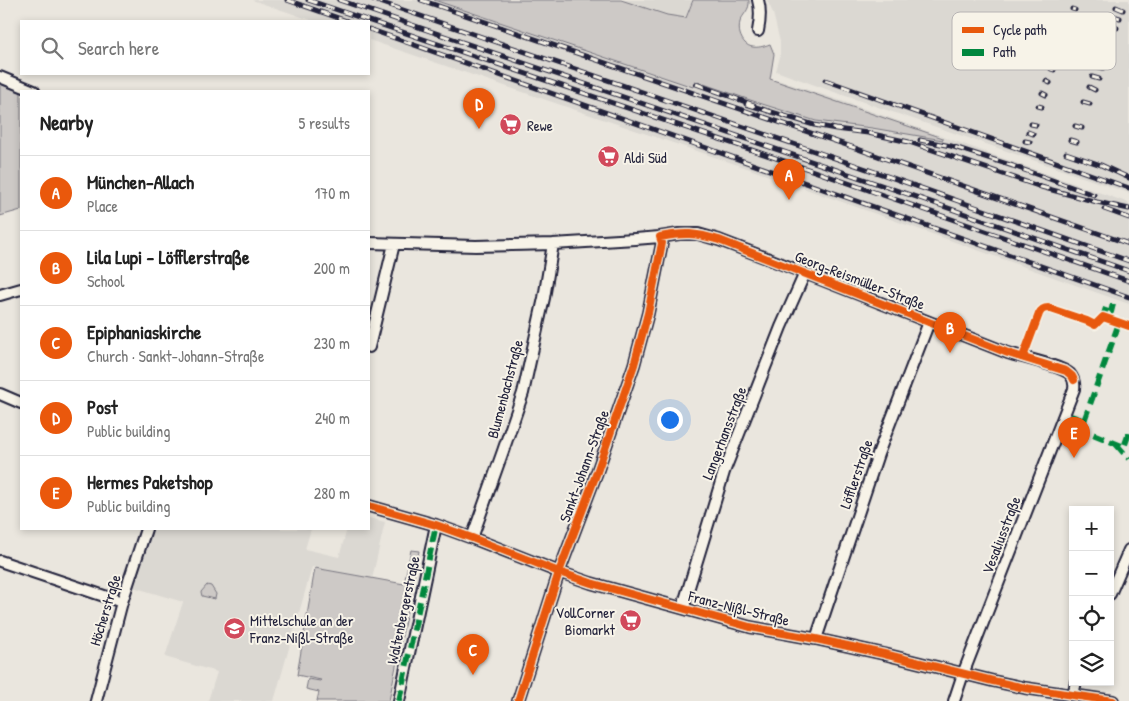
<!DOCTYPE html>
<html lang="en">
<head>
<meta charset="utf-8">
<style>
  :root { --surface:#fff; --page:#f2f2f2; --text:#222; --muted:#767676; --line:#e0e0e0; --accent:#ea580c }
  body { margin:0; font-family:"Patrick Hand",sans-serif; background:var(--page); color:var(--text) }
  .controls { position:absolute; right:15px; bottom:15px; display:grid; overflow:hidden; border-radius:0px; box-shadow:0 2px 8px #0003 }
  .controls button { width:45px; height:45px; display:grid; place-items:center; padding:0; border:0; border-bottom:1px solid var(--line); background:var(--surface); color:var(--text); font:25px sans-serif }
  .you { position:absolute; left:669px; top:419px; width:18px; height:18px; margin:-12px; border:4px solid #fff; border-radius:50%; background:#1a73e8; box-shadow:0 0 0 8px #1a73e833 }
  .badge { display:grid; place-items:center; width:32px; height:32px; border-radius:50%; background:var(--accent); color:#fff; font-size:16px; font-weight:700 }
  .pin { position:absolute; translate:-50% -41px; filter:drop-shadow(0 1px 2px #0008) }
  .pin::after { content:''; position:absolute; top:26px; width:18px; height:15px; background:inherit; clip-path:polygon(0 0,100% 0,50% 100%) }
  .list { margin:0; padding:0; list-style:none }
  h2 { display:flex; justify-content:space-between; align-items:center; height:65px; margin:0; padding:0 20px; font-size:21px }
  h2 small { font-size:16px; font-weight:400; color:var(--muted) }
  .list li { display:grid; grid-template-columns:32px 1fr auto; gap:15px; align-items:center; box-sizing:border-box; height:75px; padding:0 20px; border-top:1px solid var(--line) }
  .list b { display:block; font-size:19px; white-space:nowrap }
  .list p { margin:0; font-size:16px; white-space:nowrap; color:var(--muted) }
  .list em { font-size:16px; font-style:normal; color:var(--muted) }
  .icon { flex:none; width:28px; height:28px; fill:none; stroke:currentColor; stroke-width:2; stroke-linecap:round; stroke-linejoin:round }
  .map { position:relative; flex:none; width:1129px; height:701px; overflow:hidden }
  .search { position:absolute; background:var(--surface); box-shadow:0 2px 8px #0003; left:20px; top:20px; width:350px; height:55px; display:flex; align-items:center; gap:12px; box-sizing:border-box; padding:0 18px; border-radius:0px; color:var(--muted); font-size:19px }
  .panel { position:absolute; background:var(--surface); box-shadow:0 2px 8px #0003; left:20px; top:90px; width:350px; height:440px; border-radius:0px }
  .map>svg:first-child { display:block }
</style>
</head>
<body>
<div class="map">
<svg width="1129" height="701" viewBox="0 0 1129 701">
  <rect width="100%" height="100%" fill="#eae6de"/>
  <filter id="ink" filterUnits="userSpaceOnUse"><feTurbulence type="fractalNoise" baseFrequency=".02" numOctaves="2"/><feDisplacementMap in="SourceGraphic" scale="10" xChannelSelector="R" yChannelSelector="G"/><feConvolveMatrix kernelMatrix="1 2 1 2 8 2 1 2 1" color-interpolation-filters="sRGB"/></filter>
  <g filter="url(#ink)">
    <path fill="#dbd8d2" d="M252 0H466L775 83 778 80 848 103 1129 203V304L747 168 369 40V21H314Z
      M613 0H692L684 23Z
      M767 0H1129V193L837 93 776 71 780 57V42L773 13Z
      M369 518 385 522 372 579 312 567 274 701H208L217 672 165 657 183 602 133 587 152 529H311L305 549 339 557 347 529H369Z"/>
    <path fill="#cdc9c6" stroke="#787680" d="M434 0H621L667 15 686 18 693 0H749C750 11 743 13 740 22 739 25 739 31 740 34 745 50 757 49 770 44L774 54 770 79 943 138V140L872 128 816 121 759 103 695 81 693 87Z
      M0 81 24 91H21V210L0 216Z
      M411 550 419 551 389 701H317L319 692 306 689 308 679 320 681 321 680 297 675 315 568 404 584Z
      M207 585 211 586 216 594 215 599 202 596 201 592Z"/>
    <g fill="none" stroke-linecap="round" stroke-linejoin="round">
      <defs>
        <path id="street" d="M758 0C761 10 760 21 758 31
          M0 77 34 91
          M369 243 476 246 553 244 635 239 660 237 679 234H698L719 240 769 259 1008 353C1021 357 1061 366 1070 374 1074 379 1075 383 1074 389L963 674 954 701
          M0 295 21 289
          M369 347 394 244
          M0 394 21 403
          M369 506 436 525 472 538 559 572 591 583 750 627 816 639 884 654 993 681 1025 688 1113 701
          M472 538 503 451 523 393 544 298 553 244
          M0 561 122 602
          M1110 594 1129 550
          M685 609V600L724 472 781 327 805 273
          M816 639 878 454 929 322
          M1073 695 1076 682
          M96 701 122 602 146 529
          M399 701 436 525
          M518 701 559 572 597 472 634 365 648 313 662 243 660 237"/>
      </defs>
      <use href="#street" stroke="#22223b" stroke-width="14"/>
      <use href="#street" stroke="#f7f3e8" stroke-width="10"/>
      <defs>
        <path id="rail" d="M287 0 347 21
          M308 0 814 171 1129 281
          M339 0 931 202 1129 271
          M374 0 890 177 1129 261
          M421 0 852 147 1129 244
          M1116 7 1123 10
          M1072 9 1075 10
          M1113 16 1120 18
          M1067 21 1071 22
          M1109 26 1117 28
          M369 29 1129 297
          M1063 34 1067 35
          M1106 37 1113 39
          M1059 45 1063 47
          M1103 47 1109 49
          M1055 57 1059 58
          M1099 57 1106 59
          M1096 66 1103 68
          M1051 69 1054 70
          M1092 77 1099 79
          M825 80 1129 188
          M1046 81 1050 83
          M696 84 754 105
          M1089 87 1095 90
          M1042 93 1046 95
          M1083 102 1090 104
          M746 104 814 125 836 129 868 133 909 142 1041 187 1097 202 1129 209
          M1038 106 1042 107
          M1031 124 1036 125
          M1075 126 1082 128
          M1028 132 1033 134
          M920 140 951 146 1013 166 1094 195
          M1070 140 1077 142
          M1025 141 1030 142
          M1066 153 1101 165 1129 178
          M1104 209 1129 218"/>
      </defs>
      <use href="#rail" stroke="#22223b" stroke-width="5"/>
      <use href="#rail" stroke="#f7f3e8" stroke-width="3" stroke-dasharray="9" stroke-linecap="butt"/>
      <path stroke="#00873e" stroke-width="6" stroke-dasharray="12 6" stroke-linecap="butt" d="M1106 308 1103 317 1111 312 1113 304
        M1071 416 1084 421 1081 429 1124 447 1129 433
        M1084 421 1119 323
        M1116 444 1129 459
        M399 701 436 525"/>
      <defs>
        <path id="cycleway" d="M1023 357 1039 314C1041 310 1043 308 1048 308L1087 321 1095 325 1103 317 1129 326
          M369 506 436 525 472 538 559 572 591 583 750 627 816 639 884 654 993 681 1025 688 1113 701
          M518 701 559 572 597 472 634 365 648 313 662 243 660 237C685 232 695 233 719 240L1008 353 1066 371 1072 376 1074 380"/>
      </defs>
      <use href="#cycleway" stroke="#f7f3e8" stroke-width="11"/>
      <use href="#cycleway" stroke="#e8590c" stroke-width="8"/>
    </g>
  </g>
  <defs>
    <symbol id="supermarket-disc" viewBox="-11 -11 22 22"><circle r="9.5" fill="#d1495b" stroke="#f7f3e8"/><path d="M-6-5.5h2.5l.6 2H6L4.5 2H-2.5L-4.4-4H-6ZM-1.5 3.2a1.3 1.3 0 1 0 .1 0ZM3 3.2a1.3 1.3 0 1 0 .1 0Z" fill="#fff"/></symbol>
    <symbol id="school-disc" viewBox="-11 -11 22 22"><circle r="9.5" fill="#d1495b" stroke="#f7f3e8"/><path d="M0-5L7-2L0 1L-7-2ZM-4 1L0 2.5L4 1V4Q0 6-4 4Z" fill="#fff"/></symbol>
  </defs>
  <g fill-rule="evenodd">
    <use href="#supermarket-disc" x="498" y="112" width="25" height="25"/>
    <use href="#supermarket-disc" x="596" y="144" width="25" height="25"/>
    <use href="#supermarket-disc" x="618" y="608" width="25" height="25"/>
    <use href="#school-disc" x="222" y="616" width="25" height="25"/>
  </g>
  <g text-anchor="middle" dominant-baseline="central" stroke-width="4" stroke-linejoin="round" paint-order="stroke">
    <g font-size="15" fill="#22223b" stroke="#f7f3e8" text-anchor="start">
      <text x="527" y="125">Rewe</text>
      <text x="624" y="157">Aldi Süd</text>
      <text x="615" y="612" text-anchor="end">VollCorner<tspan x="615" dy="17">Biomarkt</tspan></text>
      <text x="250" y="620">Mittelschule an der<tspan x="250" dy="17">Franz-Nißl-Straße</tspan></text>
    </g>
    <g font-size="15" fill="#22223b" stroke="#f7f3e8">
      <text transform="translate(860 280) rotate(21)">Georg-Reismüller-Straße</text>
      <text transform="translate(505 389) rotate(-75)">Blumenbachstraße</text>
      <text transform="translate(724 433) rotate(-69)">Langerhansstraße</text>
      <text transform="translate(584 466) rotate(-70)">Sankt-Johann-Straße</text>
      <text transform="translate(856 474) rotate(-71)">Löfflerstraße</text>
      <text transform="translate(1001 535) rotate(-69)">Vesaliusstraße</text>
      <text transform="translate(739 608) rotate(14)">Franz-Nißl-Straße</text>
      <text transform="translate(105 610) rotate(-73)">Höcherstraße</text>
      <text transform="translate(403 610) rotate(-78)">Waltenbergerstraße</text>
    </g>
  </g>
  <rect x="952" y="12" width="164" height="58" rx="8" fill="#f7f3e8" stroke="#b7b4b4" stroke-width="1"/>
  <rect x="962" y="27" width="22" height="6" fill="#e8590c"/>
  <rect x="962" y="49" width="22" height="7" fill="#00873e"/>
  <g font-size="14" fill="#22223b">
    <text x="993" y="35">Cycle path</text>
    <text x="993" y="57">Path</text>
  </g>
</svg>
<div class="controls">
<button>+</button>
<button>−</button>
<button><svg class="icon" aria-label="locate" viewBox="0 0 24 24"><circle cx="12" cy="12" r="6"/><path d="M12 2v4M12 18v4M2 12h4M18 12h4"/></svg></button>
<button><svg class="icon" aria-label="layers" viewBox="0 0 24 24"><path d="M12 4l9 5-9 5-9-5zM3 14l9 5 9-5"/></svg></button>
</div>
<div class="you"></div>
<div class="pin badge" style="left:789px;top:200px">A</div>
<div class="pin badge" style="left:950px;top:353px">B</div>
<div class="pin badge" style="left:473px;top:675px">C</div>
<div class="pin badge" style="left:479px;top:129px">D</div>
<div class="pin badge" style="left:1074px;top:458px">E</div>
<div class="search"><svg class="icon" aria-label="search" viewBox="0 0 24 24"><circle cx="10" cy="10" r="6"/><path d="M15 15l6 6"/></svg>Search here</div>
<section class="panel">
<h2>Nearby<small>5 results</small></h2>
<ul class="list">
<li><span class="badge">A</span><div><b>München-Allach</b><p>Place</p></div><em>170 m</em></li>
<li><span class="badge">B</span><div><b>Lila Lupi - Löfflerstraße</b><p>School</p></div><em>200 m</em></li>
<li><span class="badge">C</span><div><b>Epiphaniaskirche</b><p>Church · Sankt-Johann-Straße</p></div><em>230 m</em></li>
<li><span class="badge">D</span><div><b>Post</b><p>Public building</p></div><em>240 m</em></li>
<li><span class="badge">E</span><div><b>Hermes Paketshop</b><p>Public building</p></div><em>280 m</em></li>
</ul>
</section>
</div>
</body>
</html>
